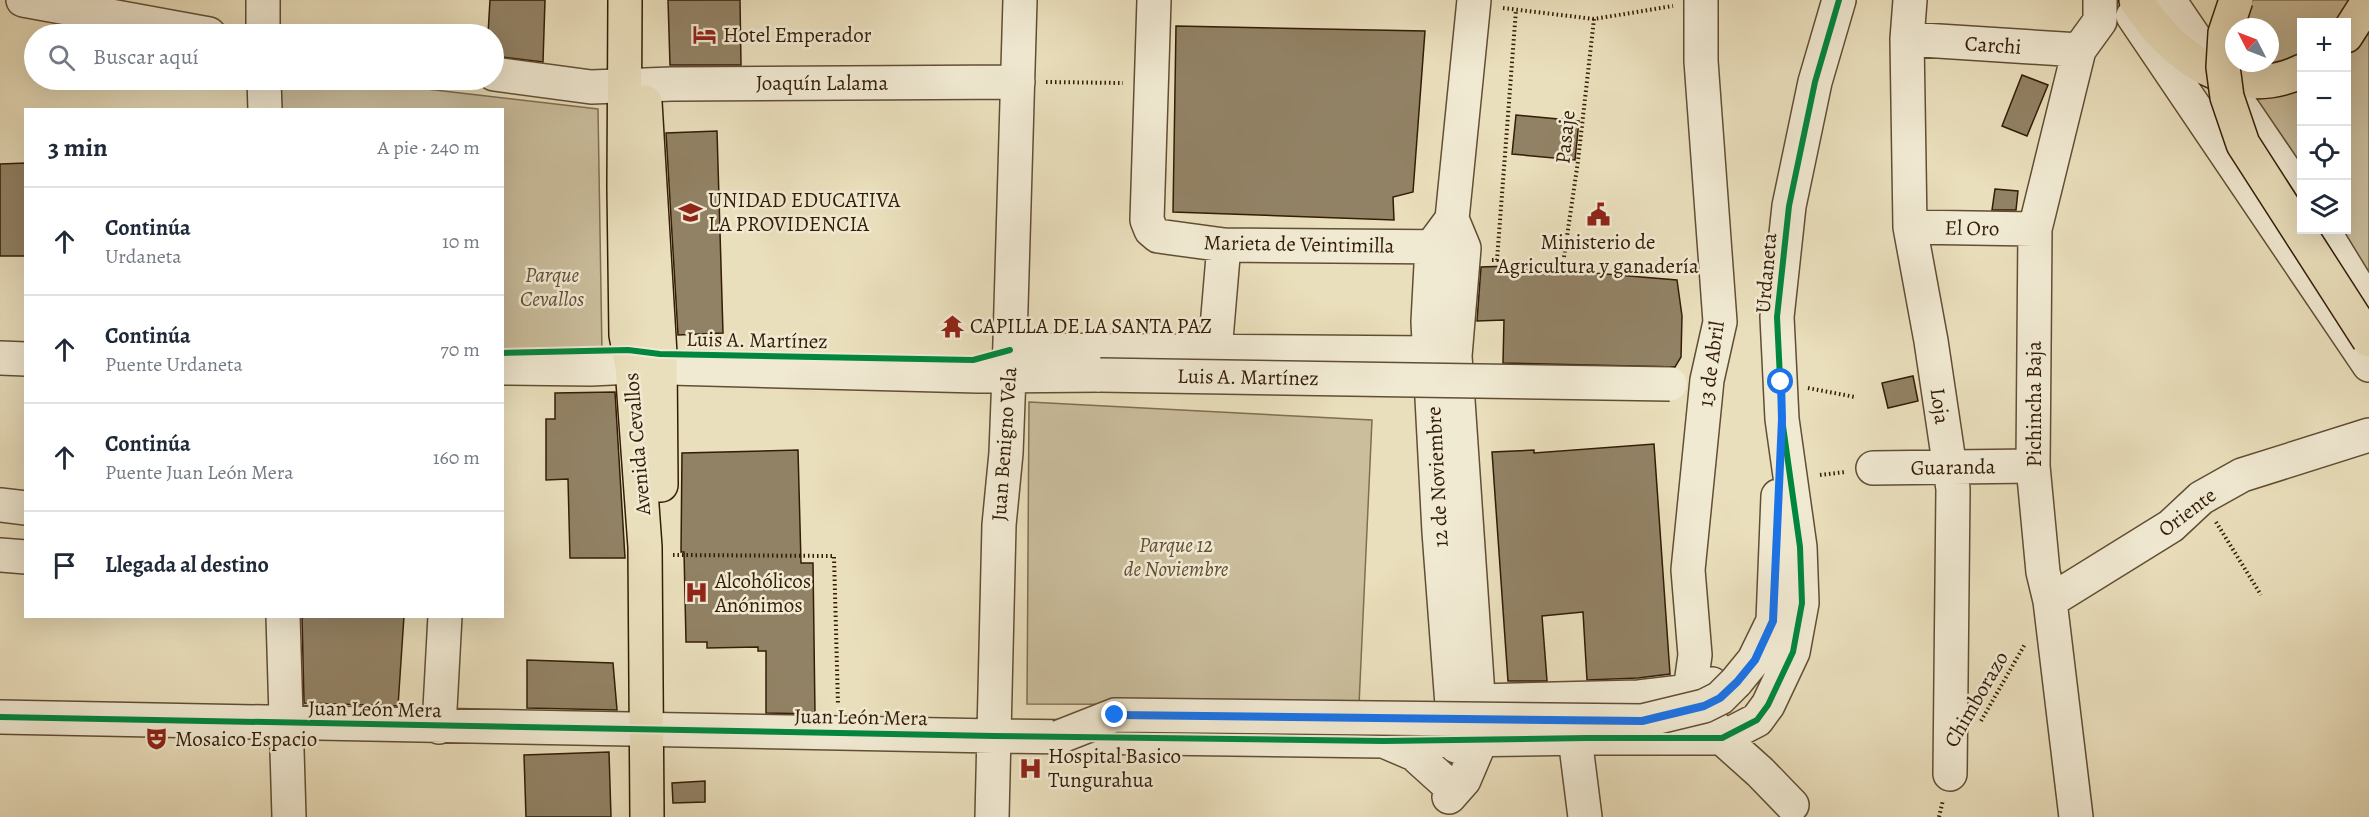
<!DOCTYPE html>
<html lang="es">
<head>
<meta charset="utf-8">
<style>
  :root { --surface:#fff; --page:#f2f2f3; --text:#1f2937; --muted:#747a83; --line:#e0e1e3 }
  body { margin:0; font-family:Alegreya,serif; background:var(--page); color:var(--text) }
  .controls { position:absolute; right:18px; top:18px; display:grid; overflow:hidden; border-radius:0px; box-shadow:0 6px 24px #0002 }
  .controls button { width:54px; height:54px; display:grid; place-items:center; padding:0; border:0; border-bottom:2px solid var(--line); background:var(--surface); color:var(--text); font:30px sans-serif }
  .compass { position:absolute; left:2225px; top:18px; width:54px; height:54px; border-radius:50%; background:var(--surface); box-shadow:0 6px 24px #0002; rotate:312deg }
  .stop { position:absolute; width:18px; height:18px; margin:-14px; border:4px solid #1a73e8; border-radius:50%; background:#fff }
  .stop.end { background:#1a73e8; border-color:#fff; box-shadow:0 2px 6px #0008 }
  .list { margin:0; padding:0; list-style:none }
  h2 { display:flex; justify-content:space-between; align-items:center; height:78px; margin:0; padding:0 24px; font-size:26px }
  h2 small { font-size:20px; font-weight:400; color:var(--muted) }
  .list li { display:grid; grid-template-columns:39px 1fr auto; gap:18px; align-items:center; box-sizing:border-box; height:108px; padding:0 24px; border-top:2px solid var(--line) }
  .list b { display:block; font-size:22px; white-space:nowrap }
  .list p { margin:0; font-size:20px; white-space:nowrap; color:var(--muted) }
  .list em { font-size:20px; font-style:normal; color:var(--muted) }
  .icon { flex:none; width:33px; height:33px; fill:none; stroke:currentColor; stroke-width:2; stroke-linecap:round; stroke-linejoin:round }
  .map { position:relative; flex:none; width:2369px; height:817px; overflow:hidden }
  .search { position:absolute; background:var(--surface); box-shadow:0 6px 24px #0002; left:24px; top:24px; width:480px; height:66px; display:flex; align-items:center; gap:15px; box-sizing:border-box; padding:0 21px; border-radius:33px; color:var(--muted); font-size:22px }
  .panel { position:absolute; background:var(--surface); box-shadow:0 6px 24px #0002; left:24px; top:108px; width:480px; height:510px; border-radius:0px }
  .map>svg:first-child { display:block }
</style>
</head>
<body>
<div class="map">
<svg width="2369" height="817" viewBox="0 0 2369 817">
  <rect width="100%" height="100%" fill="#eadfbc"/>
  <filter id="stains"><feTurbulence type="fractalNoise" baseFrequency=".00333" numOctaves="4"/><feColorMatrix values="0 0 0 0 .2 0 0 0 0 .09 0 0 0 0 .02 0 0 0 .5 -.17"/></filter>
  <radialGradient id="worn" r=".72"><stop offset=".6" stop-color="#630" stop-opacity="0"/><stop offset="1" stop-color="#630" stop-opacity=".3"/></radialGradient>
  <path fill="#cbbe9d" stroke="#7f6e52" stroke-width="1.5" d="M2253 0H2359L2369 25V317L2318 230H2346V22H2302L2301 201 2241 97 2244 63H2270V27H2246L2248 10Z
    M278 80H349L598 109 602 353H503L502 110 278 109Z
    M1029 402 1372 420 1359 705 1027 704Z"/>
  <path fill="#928265" stroke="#331d07" stroke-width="1.5" d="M490 0H545L543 62 494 56V34H488Z
    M668 0H740L741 65H670Z
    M1176 26 1425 31 1413 192 1393 197 1394 220 1173 212Z
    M2022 75 2048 85 2027 136 2002 126Z
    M1516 115 1579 121 1575 160 1512 154Z
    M717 131 723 333 678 335 666 133Z
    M26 163V256H0V164Z
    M1995 189 2018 191 2016 210H1992Z
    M1509 266 1677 280 1682 316 1681 357 1675 367 1503 363 1504 320 1477 321 1481 267Z
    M1913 376 1918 401 1888 408 1882 383Z
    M615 392 625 558H570L568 479 546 480V419H555V393Z
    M1654 444 1670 674 1638 678 1587 680 1583 612 1542 616 1547 681H1508L1492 452 1534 450V453Z
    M798 450 801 563H813L815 714 766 713V651H758V647L707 648V642H686L684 552H681L682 453Z
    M302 616H404L398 706 304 703Z
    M527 660 613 663 617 710 527 708Z
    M609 752 611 817H526L524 755Z
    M705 781V802L673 803 672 783Z"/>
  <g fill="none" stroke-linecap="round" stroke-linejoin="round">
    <defs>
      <path id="minor" d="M23 0 209 34
        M263 0V34
        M1154 0 1147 220 1151 230 1158 236 1224 245 1455 247
        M1701 0V61L1720 322 1707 380 1688 570 1695 655 1690 691 1722 738 1760 772 1792 805
        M1910 0 1907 39 1910 227 1931 341 1953 489 1950 774
        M2169 0 2302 196
        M2133 16 2369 365
        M1907 39 2079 50
        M494 74 591 87 672 84 1018 82
        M264 80 265 110
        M1452 219 1432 246 1428 322 1439 532 1452 705 1458 741 1456 746
        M1910 227 2035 229
        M2323 230 2369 305
        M1010 350 1431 353 1454 355
        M1215 351 1224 245
        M0 358 26 359
        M502 368 591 369 632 367 978 376 1100 375
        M1873 468 2033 466
        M0 505 26 508
        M0 555 26 557
        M2050 601 2171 526 2201 498 2242 475 2369 435
        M283 616 289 817
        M1736 682 1754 660 1773 621 1778 496
        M1478 701 1639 697 1690 691 1712 684
        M0 717 994 736 1384 741 1586 738H1722L1757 720 1768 705 1793 652 1802 603 1800 547 1782 419 1777 317 1789 206 1815 82 1839 0
        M439 727 445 616
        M1575 738 1585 817
        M1386 742 1414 754 1445 782
        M1449 797 1464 780 1481 740 1455 356 1464 248 1452 219 1474 0
        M992 817 999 525 1006 453 1009 375 1020 0
        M2076 817 2050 601 2043 572 2033 466 2035 229 2079 50 2100 21V0"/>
      <path id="major" d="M625 0 624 188 626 335 632 367 645 547 647 817
        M2136 0C2170 55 2235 104 2302 71
        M2346 36 2367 3
        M645 102 660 354 661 485"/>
    </defs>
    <use href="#minor" stroke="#614e34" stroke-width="36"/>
    <use href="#major" stroke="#331d07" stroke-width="36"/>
    <path stroke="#331d07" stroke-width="4" stroke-dasharray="1.5 3" stroke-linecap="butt" d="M1503 8 1594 19 1673 6
      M1046 82 1123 83
      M1564 257 1578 161 1594 19
      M1492 260H1497L1516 10
      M1808 388 1855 397
      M1820 475 1845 472
      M2216 522 2261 595
      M673 555 834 556 838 705
      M1981 721 2025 644
      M1939 817 1943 800"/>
    <use href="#minor" stroke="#f1ead3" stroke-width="33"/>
    <use href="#major" stroke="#eadfbc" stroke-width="33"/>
    <defs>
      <path id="minor-bridge" d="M1100 375 1670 384
        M1059 737 1115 715 1642 721 1704 706 1720 698 1736 682"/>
      <path id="major-bridge" d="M2236 0 2225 33 2223 67 2227 97 2243 144 2369 340"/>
    </defs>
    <use href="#minor-bridge" stroke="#614e34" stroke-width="36" stroke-linecap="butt"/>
    <use href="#major-bridge" stroke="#331d07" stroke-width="36" stroke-linecap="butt"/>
    <use href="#minor-bridge" stroke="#f1ead3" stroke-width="33"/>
    <use href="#major-bridge" stroke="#eadfbc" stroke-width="33"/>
    <defs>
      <path id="cycleway" d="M502 353 628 350 660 354 973 360 1010 350
        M0 717 994 736 1384 741 1586 738H1722L1757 720 1768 705 1793 652 1802 603 1800 547 1782 419 1777 317 1789 206 1815 82 1839 0"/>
    </defs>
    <use href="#cycleway" stroke="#f1ead3" stroke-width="10"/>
    <use href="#cycleway" stroke="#00873e" stroke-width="6"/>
  </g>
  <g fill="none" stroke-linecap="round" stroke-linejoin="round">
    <path stroke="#1a73e8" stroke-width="8" d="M1115 715 1642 721 1704 706 1720 698 1737 682 1755 660 1773 621 1782 419 1781 382"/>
  </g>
  <defs>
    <symbol id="hotel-bare" viewBox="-9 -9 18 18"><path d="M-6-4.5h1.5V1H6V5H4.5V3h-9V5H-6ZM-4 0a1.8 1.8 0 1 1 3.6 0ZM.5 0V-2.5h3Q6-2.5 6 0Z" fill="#8f2418" stroke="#f1ead3" stroke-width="2.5" paint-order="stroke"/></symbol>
    <symbol id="university-bare" viewBox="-9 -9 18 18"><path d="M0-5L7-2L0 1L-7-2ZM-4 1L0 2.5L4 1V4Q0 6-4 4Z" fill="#8f2418" stroke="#f1ead3" stroke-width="2.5" paint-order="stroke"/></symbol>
    <symbol id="civic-bare" viewBox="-9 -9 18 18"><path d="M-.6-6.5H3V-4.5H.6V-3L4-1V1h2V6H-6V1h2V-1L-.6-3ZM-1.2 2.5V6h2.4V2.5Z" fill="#8f2418" stroke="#f1ead3" stroke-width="2.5" paint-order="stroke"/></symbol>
    <symbol id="temple-bare" viewBox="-9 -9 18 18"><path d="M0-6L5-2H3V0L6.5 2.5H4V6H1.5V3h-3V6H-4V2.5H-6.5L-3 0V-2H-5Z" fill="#8f2418" stroke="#f1ead3" stroke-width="2.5" paint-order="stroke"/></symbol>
    <symbol id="hospital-bare" viewBox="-9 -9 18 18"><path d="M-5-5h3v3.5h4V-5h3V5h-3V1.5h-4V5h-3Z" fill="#8f2418" stroke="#f1ead3" stroke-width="2.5" paint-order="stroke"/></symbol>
    <symbol id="theatre-bare" viewBox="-9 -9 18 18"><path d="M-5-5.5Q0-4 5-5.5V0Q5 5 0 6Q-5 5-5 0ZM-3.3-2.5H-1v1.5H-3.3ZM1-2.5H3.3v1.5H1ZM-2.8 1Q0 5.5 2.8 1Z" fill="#8f2418" stroke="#f1ead3" stroke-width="2.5" paint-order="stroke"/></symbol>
  </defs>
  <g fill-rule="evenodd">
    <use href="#hotel-bare" x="688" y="18" width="33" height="33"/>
    <use href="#university-bare" x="674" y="196" width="33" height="33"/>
    <use href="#civic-bare" x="1582" y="198" width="33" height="33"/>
    <use href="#temple-bare" x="936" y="310" width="33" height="33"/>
    <use href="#hospital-bare" x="680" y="576" width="33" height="33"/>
    <use href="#theatre-bare" x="140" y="722" width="33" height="33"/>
    <use href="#hospital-bare" x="1014" y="752" width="33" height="33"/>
  </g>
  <g text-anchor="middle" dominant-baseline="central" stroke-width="5" stroke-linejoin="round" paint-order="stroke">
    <g font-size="21" fill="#331d07" stroke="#f1ead3" text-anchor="start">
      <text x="723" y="35">Hotel Emperador</text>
      <text x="708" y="200">UNIDAD EDUCATIVA<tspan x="708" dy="24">LA PROVIDENCIA</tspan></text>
      <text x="1598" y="242" text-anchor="middle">Ministerio de<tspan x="1598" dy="24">Agricultura y ganadería</tspan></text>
      <text x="970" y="326">CAPILLA DE LA SANTA PAZ</text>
      <text x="715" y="581">Alcohólicos<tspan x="715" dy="24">Anónimos</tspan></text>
      <text x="175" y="739">Mosaico Espacio</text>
      <text x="1048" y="756">Hospital Basico<tspan x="1048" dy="24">Tungurahua</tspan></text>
    </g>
    <g font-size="21" fill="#331d07" stroke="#f1ead3">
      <text transform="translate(1993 45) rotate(4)">Carchi</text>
      <text x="822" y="83">Joaquín Lalama</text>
      <text transform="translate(1565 137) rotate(-84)">Pasaje</text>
      <text transform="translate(1972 228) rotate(1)">El Oro</text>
      <text transform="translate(1299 244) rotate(1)">Marieta de Veintimilla</text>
      <text transform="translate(1766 273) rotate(-85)">Urdaneta</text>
      <text transform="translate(757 340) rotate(1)">Luis A. Martínez</text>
      <text transform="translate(1711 364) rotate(-82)">13 de Abril</text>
      <text transform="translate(1248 377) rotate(1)">Luis A. Martínez</text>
      <text transform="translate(2034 404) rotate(-90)">Pichincha Baja</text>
      <text transform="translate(1940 406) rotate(82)">Loja</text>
      <text transform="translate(637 444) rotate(-95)">Avenida Cevallos</text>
      <text transform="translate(1004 444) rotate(-86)">Juan Benigno Vela</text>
      <text transform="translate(1953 467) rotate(-1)">Guaranda</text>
      <text transform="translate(1437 477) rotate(-93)">12 de Noviembre</text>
      <text transform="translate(2187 512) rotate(-37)">Oriente</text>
      <text transform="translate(1976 699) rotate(-60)">Chimborazo</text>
      <text transform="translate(375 709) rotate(1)">Juan León Mera</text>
      <text transform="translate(861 717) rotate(1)">Juan León Mera</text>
    </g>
    <g font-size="21" font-style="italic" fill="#614d34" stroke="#f1ead3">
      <text x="552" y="275">Parque<tspan x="552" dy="24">Cevallos</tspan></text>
      <text x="1176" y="545">Parque 12<tspan x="1176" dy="24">de Noviembre</tspan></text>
    </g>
  </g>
  <rect width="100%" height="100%" filter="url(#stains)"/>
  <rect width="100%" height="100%" fill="url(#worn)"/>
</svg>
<div class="controls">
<button>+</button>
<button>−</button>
<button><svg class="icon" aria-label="locate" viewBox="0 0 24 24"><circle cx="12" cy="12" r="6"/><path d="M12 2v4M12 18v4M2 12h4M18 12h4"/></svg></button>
<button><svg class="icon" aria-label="layers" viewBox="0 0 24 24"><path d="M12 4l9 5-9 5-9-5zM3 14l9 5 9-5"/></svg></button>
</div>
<svg class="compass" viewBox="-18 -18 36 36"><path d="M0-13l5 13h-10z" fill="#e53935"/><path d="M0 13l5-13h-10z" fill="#747a83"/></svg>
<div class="stop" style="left:1781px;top:382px"></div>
<div class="stop end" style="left:1115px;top:715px"></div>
<div class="search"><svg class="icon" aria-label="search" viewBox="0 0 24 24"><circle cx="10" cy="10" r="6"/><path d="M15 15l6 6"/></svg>Buscar aquí</div>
<section class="panel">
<h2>3 min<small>A pie · 240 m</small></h2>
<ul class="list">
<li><svg class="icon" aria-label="ahead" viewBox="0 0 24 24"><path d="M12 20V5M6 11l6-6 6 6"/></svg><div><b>Continúa</b><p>Urdaneta</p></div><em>10 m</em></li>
<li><svg class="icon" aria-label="ahead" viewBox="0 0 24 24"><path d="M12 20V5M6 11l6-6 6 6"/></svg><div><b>Continúa</b><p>Puente Urdaneta</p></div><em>70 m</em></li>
<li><svg class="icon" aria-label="ahead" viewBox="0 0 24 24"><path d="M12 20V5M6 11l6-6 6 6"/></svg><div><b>Continúa</b><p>Puente Juan León Mera</p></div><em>160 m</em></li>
<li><svg class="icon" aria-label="arrive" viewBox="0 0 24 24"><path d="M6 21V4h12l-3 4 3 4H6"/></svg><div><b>Llegada al destino</b></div></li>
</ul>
</section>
</div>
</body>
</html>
